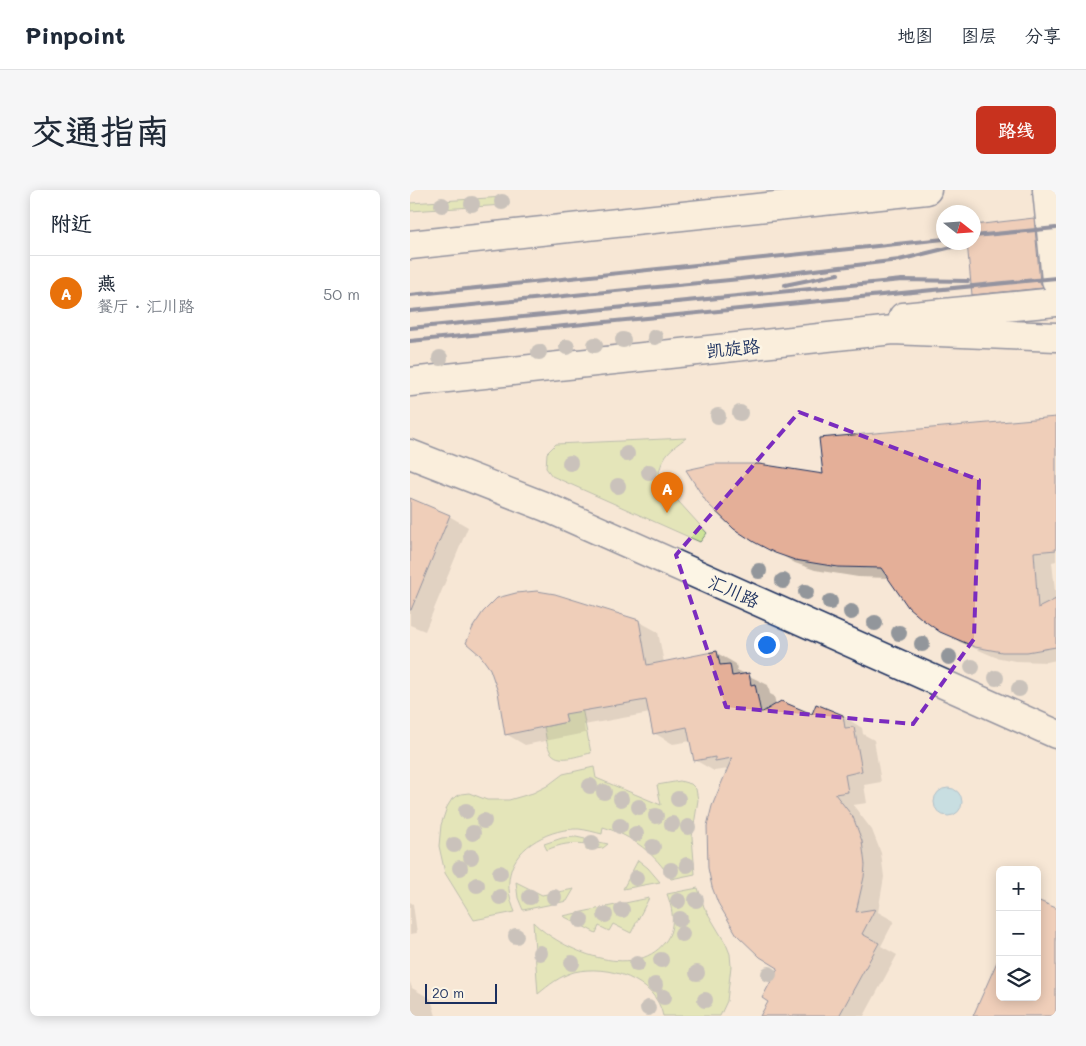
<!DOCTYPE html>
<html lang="zh">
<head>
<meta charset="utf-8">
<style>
  :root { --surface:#fff; --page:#f6f6f7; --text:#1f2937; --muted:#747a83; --line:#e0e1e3; --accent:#c8321e }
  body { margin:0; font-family:Mali,"LXGW WenKai TC",sans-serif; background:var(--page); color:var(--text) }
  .controls { position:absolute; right:15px; bottom:15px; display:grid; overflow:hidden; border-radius:8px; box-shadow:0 2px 12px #0003 }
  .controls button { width:45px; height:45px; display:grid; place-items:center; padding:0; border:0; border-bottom:1px solid var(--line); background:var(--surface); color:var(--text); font:25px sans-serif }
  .compass { position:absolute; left:526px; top:15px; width:45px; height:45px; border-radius:50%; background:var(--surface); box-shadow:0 2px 12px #0003; rotate:107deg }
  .scale { position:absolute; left:15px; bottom:12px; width:72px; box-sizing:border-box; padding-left:5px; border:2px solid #1b2f5e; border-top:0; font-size:14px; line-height:18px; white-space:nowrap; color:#1b2f5e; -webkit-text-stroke:4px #fcf5e5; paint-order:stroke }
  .you { position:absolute; left:356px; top:454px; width:18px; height:18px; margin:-12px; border:4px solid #fff; border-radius:50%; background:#1a73e8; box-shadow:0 0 0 8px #1a73e833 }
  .badge { display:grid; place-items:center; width:32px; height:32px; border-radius:50%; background:var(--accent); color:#fff; font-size:16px; font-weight:700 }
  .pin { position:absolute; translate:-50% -41px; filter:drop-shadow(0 1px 2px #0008) }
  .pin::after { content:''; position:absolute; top:26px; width:18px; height:15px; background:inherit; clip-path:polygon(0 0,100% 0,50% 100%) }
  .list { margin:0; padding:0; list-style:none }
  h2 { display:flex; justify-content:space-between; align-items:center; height:65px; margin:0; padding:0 20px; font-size:21px }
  h2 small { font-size:16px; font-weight:400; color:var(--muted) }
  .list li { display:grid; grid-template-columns:32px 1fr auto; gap:15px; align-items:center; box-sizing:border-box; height:75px; padding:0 20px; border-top:1px solid var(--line) }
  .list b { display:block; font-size:19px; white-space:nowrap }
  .list p { margin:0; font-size:16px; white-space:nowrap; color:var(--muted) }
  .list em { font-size:16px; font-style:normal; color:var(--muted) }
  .icon { flex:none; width:28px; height:28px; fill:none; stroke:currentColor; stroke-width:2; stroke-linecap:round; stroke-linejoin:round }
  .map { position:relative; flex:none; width:646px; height:826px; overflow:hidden; border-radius:8px }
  header { display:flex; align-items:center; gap:30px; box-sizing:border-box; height:70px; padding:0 25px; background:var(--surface); border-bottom:1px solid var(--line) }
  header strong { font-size:24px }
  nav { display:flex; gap:28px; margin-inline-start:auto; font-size:18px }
  .intro { display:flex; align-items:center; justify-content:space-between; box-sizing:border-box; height:120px; padding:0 30px }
  h1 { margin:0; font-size:35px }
  .button { padding:12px 22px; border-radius:8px; background:var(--accent); color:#fff; font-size:18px; font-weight:700 }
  main { display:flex; gap:30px; padding:0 30px }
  aside { flex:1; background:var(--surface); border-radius:8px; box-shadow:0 2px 12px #0003 }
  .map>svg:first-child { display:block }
</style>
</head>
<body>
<header>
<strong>Pinpoint</strong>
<nav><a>地图</a><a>图层</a><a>分享</a></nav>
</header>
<div class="intro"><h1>交通指南</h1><a class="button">路线</a></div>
<main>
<aside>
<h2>附近<small></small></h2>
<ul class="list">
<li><span class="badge" style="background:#e8710a">A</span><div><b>燕</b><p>餐厅 · 汇川路</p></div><em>50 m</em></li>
</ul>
</aside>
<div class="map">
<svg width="646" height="826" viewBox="0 0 646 826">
  <rect width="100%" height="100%" fill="#f7e7d6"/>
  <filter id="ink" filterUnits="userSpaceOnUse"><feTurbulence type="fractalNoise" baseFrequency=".02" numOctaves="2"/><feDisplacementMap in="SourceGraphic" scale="10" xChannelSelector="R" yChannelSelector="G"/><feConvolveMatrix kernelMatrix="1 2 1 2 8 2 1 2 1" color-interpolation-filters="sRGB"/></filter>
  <g filter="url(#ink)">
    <path fill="#cde398" stroke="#74897b" d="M94 7V15L0 21V13Z
      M276 248C261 259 254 263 249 282L259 301 297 343 290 352 142 286 136 278 137 263 146 254Z
      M172 518 181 563C169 565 147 575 140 561 136 554 136 544 134 537L156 532 155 521Z
      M184 577 186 588 251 615 247 595 270 591 281 594 286 599 288 610 282 647 285 684 261 689C245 664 223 646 193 637L192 644C184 642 177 640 169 639 142 638 106 655 100 684 97 697 100 710 105 722L64 730 35 683 29 656 31 635 37 617 42 609 51 604 59 603 77 610H99L123 603 137 596 153 584Z
      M166 647 198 654 193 658 176 660V654C162 652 150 654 137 660L134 654 152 648Z
      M228 670 238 678 250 692 213 699Z
      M106 692 132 705 164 699 157 711 113 720 108 708Z
      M288 698 294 717 316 754 320 764 321 776 317 811 310 826H253C246 789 197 774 164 782 150 786 139 795 128 804L123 732C151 760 224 792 255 752 266 738 263 720 257 704Z
      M239 708 221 743 203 734 199 741 189 736 186 743 153 726Z"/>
    <path fill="#8ed2f0" stroke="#6091b6" d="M524 612a14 14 0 1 1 28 0a14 14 0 1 1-28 0Z"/>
    <path fill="#0003" d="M624 30 640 39 646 102 579 113 563 104 564 36Z
      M646 228V371L642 372 646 411V470L637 472 605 471 585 467 550 452 530 440 479 388 448 387 405 380 385 373 325 338 414 286Z
      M0 310 39 326 58 337 15 441 0 435Z
      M228 431 248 442 254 473 307 463 326 474 327 480 358 495 360 504 364 506 366 515 403 525 433 526 452 538 453 544 464 550 471 592 454 595 457 613 443 615 462 640 471 663 474 687 468 722 484 731 471 756 487 765 454 826H352L359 811 370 777 319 579 304 581 285 570 281 551 263 554 244 543 240 523 174 535 175 543 115 555 96 544Z
      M0 712 3 714 7 743 0 744Z
      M0 792 2 798 21 809 26 826H0Z"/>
    <path fill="#e4af98" stroke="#1b2f5e" d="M624 28 630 92 633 98 562 105 557 52H564V35Z
      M646 227V360L624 362 628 418 646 409V457L617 462H592L565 457 530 442 512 429 498 417 471 378 428 377 385 370 365 363 344 352 324 339 297 313 276 280 304 274H349L413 284 409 248Z
      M0 308 40 325 1 420H0Z
      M127 401 145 404 229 430 237 475 307 461 310 475 320 474 322 486 339 483 341 495 345 494 351 523 371 511 402 524 406 514 433 525 435 538 444 537 452 581 435 585 438 602 425 604 443 627 452 651 455 675 454 687 446 722 465 719 452 744 469 753 429 826H350L358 812 352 808 368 778 350 767 327 745 308 713 302 697 298 678 297 636 302 616 322 568 305 571V567L284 571 277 537 243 544 236 510 155 524 157 532 95 545 88 502 80 479 70 465 56 453 63 437 73 422 87 408 106 403Z
      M627 710 646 718V826H563L590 765V807H627Z"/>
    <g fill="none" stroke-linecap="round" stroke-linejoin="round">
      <defs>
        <path id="minor" d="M637 0 646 90
          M0 55 517 0
          M493 127 646 112
          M0 192 483 140 646 147
          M0 264 136 317 646 544"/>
      </defs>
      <use href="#minor" stroke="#1b2f5e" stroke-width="31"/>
      <use href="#minor" stroke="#fcf5e5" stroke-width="28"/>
      <path stroke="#1b2f5e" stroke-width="4" d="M564 46 646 38
        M375 95 428 84
        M0 105 534 49
        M0 121 330 89 489 70 562 52
        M0 138 492 90 558 91
        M0 151 646 88"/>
    </g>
    <g fill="#92969b">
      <circle cx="92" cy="12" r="8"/>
      <circle cx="62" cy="14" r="8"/>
      <circle cx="32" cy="15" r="8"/>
      <circle cx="245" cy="147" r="8"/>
      <circle cx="213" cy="150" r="8"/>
      <circle cx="185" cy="155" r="8"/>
      <circle cx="157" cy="157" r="8"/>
      <circle cx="129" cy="162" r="8"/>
      <circle cx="30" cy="168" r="8"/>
      <circle cx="330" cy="223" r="8"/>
      <circle cx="308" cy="226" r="8"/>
      <circle cx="217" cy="264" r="8"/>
      <circle cx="160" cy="273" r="8"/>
      <circle cx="239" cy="282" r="8"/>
      <circle cx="208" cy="296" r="8"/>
      <circle cx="349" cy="381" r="8"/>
      <circle cx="373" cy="391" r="8"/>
      <circle cx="396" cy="402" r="8"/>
      <circle cx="420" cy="412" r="8"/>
      <circle cx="441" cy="422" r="8"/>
      <circle cx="465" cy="433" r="8"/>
      <circle cx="489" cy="443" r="8"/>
      <circle cx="512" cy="454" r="8"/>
      <circle cx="539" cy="467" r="8"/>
      <circle cx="562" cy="477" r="8"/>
      <circle cx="586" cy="488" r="8"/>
      <circle cx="609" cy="499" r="8"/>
      <circle cx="180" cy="596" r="8"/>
      <circle cx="194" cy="602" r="8"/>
      <circle cx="211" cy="609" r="8"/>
      <circle cx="268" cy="609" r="8"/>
      <circle cx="229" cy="617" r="8"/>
      <circle cx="56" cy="621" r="8"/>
      <circle cx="246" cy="626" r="8"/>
      <circle cx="74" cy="631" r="8"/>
      <circle cx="262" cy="634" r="8"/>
      <circle cx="210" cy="636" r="8"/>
      <circle cx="278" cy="637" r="8"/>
      <circle cx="63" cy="643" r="8"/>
      <circle cx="226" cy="644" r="8"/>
      <circle cx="182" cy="653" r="8"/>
      <circle cx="44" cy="655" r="8"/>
      <circle cx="243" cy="657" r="8"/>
      <circle cx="61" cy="667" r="8"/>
      <circle cx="277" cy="675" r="8"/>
      <circle cx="50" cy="678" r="8"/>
      <circle cx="261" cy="680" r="8"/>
      <circle cx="90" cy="683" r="8"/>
      <circle cx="226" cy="688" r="8"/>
      <circle cx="67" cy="695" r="8"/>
      <circle cx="90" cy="707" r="8"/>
      <circle cx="120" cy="707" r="8"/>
      <circle cx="144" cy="707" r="8"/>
      <circle cx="286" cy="710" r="8"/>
      <circle cx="268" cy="711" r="8"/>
      <circle cx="212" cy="720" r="8"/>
      <circle cx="195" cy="725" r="8"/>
      <circle cx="270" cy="729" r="8"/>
      <circle cx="171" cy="730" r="8"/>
      <circle cx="272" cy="744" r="8"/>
      <circle cx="106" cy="746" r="8"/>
      <circle cx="130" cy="763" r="8"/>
      <circle cx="251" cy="770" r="8"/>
      <circle cx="162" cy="773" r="8"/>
      <circle cx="227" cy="774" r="8"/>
      <circle cx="287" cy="783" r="8"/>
      <circle cx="359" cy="784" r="8"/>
      <circle cx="245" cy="795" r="8"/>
      <circle cx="254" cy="807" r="8"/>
      <circle cx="295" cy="810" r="8"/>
      <circle cx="238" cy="818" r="8"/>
    </g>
  </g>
  <path d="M0 0H646V826H0ZM389 222 569 290 564 449 503 534 316 517 266 365Z" fill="#f7e7d6" fill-opacity=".55" fill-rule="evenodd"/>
  <path fill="none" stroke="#7b2cbf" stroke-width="4" stroke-dasharray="10 6" stroke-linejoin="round" d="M389 222 569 290 564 449 503 534 316 517 266 365Z"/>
  <g text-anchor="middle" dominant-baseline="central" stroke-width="5" stroke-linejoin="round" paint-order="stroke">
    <g font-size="18" fill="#1b2f5e" stroke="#fcf5e5">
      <text transform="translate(323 158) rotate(-6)">凯旋路</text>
      <text transform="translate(324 401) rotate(24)">汇川路</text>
    </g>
  </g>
</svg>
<div class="controls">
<button>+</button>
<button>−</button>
<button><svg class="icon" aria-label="layers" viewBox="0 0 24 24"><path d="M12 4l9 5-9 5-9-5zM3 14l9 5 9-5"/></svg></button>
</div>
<svg class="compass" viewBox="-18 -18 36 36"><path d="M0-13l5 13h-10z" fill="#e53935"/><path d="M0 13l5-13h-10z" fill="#747a83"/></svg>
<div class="scale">20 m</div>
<div class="you"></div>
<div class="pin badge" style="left:257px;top:323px;background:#e8710a">A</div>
</div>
</main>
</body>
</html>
